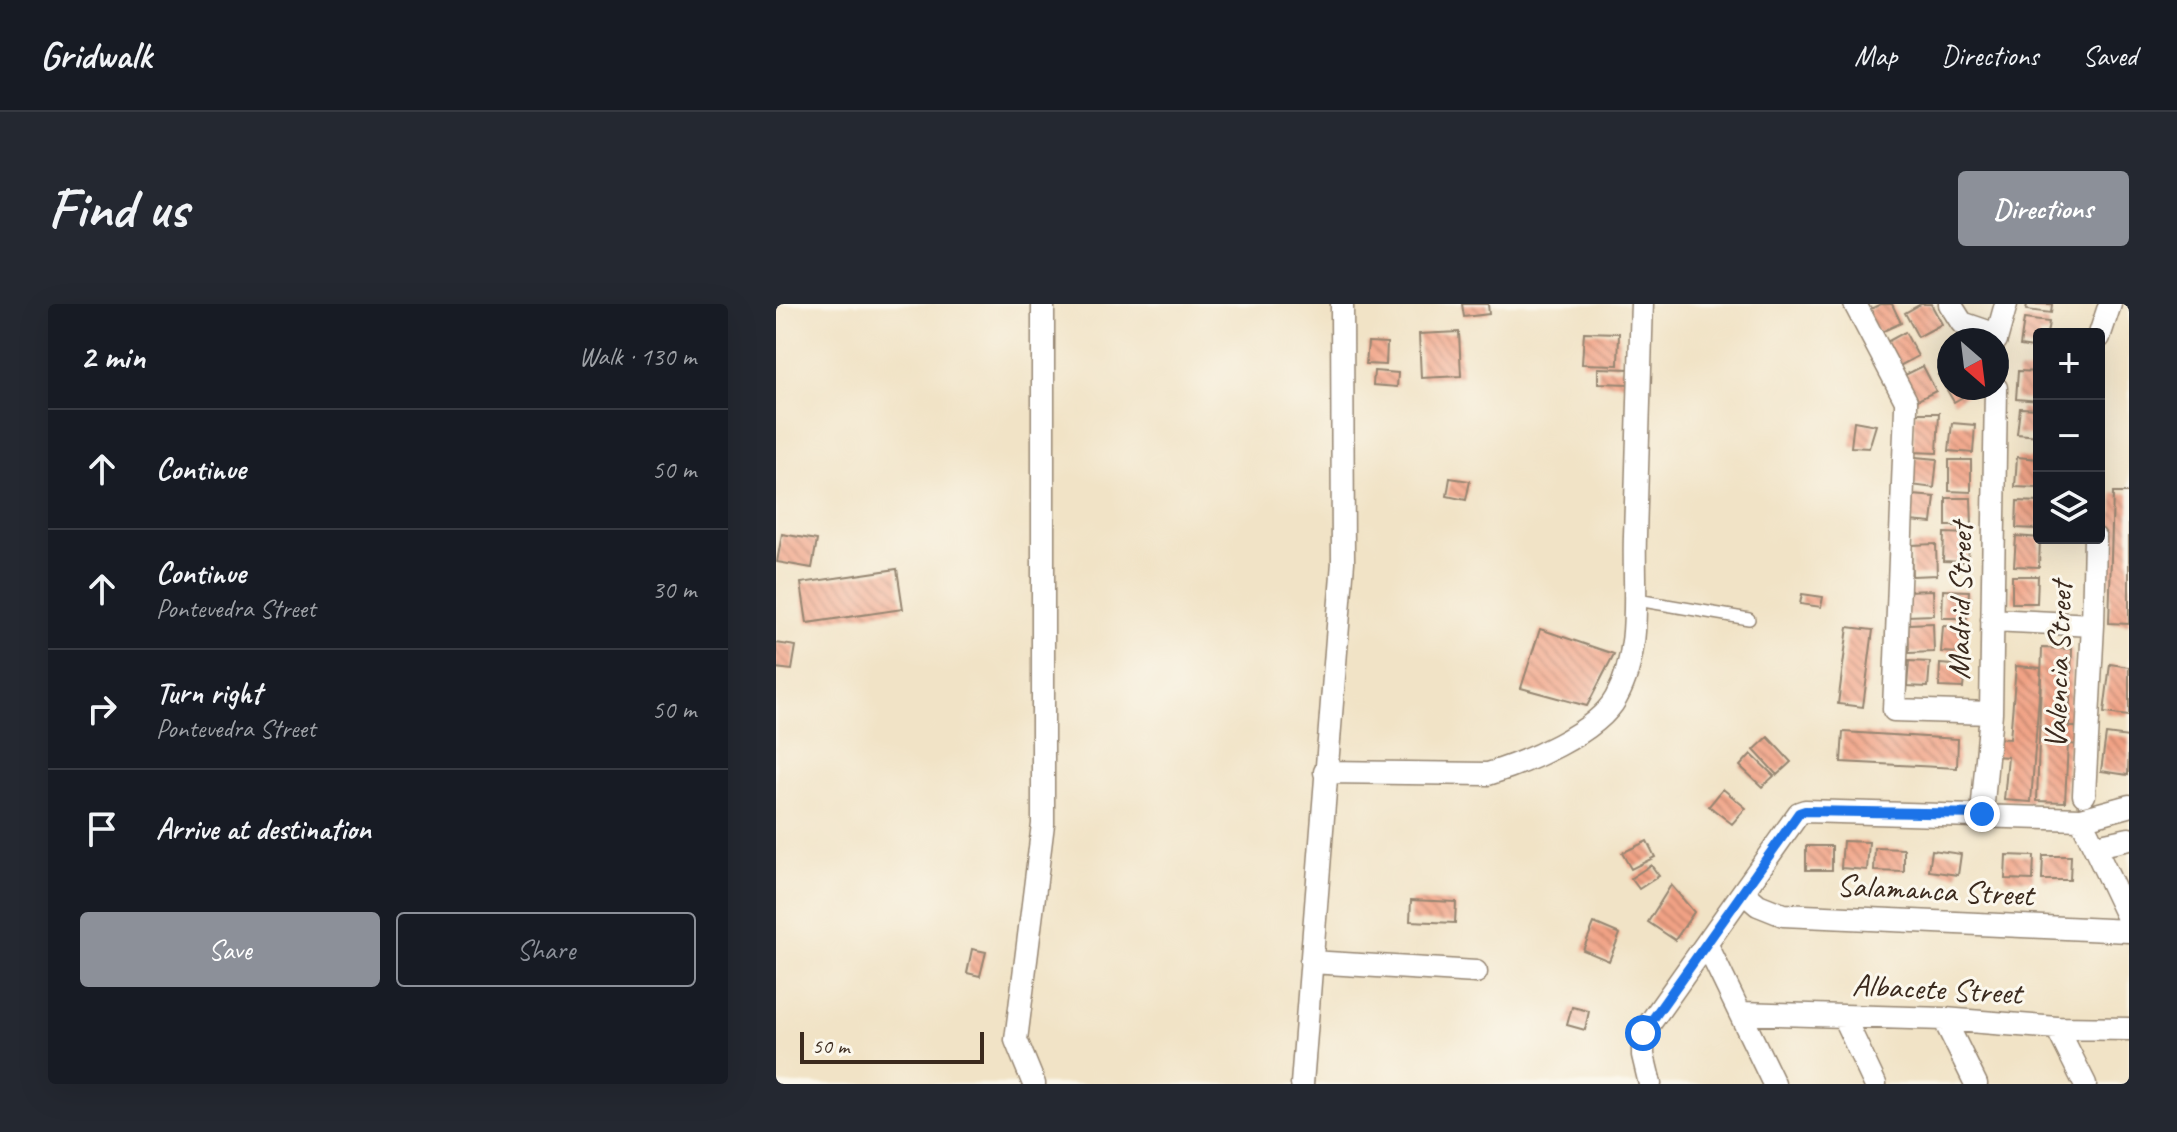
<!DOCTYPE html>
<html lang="en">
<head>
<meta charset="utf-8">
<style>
  :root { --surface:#171b24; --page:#242831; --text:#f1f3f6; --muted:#9ea1a6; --line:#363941; --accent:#8c9099 }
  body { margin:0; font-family:Caveat,sans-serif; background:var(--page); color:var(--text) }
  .controls { position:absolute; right:24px; top:24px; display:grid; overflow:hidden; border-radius:8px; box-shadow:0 8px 32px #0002 }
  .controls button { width:72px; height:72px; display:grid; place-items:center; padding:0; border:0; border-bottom:2px solid var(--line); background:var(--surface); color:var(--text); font:40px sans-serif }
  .compass { position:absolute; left:1161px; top:24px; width:72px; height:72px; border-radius:50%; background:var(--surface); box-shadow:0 8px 32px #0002; rotate:152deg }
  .scale { position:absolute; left:24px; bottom:20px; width:184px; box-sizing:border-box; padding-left:8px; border:4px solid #3b2a1e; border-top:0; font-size:22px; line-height:28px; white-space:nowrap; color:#3b2a1e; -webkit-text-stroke:6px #fbf7ec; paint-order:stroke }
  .stop { position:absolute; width:24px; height:24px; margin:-18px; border:6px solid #1a73e8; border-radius:50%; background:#fff }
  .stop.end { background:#1a73e8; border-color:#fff; box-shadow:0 2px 8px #0008 }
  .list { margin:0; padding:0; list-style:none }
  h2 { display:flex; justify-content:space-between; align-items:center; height:104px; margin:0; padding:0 32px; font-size:34px }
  h2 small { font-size:26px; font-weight:400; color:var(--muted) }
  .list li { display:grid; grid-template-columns:52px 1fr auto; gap:24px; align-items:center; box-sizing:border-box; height:120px; padding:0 32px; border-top:2px solid var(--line) }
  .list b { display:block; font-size:30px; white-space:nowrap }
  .list p { margin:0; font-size:26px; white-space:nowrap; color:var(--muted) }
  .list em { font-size:26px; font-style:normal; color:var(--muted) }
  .actions { display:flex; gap:16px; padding:24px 32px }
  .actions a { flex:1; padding:18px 0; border:2px solid var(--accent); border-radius:8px; text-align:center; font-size:28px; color:var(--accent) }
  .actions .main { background:var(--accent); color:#fff }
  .icon { flex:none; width:44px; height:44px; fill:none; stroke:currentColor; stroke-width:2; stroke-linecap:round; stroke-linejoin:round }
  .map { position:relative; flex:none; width:1353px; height:780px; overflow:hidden; border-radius:8px }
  header { display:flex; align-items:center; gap:48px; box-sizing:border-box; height:112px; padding:0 40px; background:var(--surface); border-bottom:2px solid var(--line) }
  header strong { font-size:38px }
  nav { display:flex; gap:44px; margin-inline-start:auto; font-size:28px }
  .intro { display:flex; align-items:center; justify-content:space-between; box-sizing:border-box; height:192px; padding:0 48px }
  h1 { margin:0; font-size:56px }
  .button { padding:20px 36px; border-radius:8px; background:var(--accent); color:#fff; font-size:28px; font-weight:700 }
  main { display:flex; gap:48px; padding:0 48px }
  aside { flex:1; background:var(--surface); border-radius:8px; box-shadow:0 8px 32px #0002 }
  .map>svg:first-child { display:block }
</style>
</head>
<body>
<header>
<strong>Gridwalk</strong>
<nav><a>Map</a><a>Directions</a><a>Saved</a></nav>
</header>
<div class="intro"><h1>Find us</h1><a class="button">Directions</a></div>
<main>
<aside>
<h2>2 min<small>Walk · 130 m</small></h2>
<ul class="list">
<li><svg class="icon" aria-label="ahead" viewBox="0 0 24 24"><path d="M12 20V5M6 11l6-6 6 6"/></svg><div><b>Continue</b></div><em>50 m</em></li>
<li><svg class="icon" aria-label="ahead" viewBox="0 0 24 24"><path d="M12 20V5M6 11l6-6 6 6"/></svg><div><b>Continue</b><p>Pontevedra Street</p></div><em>30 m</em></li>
<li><svg class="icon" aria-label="right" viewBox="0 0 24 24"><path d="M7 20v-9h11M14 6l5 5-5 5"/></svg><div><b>Turn right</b><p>Pontevedra Street</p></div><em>50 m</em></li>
<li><svg class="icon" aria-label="arrive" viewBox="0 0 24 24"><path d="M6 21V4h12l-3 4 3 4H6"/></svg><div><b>Arrive at destination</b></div></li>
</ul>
<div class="actions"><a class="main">Save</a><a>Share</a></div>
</aside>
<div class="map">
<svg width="1353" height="780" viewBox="0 0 1353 780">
  <defs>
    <pattern id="building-back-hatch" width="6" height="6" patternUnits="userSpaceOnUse" patternTransform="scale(2)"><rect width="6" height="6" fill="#f1a285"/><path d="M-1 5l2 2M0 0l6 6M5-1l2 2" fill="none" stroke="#c4846c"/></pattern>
  </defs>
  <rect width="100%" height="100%" fill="#fbf7ec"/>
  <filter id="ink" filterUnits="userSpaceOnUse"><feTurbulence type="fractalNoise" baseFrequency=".0125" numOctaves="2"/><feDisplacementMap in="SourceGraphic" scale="16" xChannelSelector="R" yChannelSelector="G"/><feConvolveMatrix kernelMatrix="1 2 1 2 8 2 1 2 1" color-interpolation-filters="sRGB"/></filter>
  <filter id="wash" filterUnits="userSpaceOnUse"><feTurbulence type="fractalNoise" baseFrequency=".006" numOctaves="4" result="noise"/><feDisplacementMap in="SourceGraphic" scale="32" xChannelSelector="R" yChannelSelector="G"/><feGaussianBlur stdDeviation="1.8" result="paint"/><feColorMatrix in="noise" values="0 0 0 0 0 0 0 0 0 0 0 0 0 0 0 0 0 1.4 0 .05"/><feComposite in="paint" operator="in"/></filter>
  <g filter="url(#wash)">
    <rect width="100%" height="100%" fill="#f1e3c6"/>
    <g id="blocks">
      <path fill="url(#building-back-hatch)" d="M686 0H712L713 10 688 13Z
        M1105 0H1116L1125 19 1101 30 1090 7Z
        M1145 0H1155L1166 20 1142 33 1129 9Z
        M1251 0H1276L1275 9 1250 6Z
        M1248 15 1273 18 1271 30H1263V45L1244 42Z
        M683 28 685 72 645 74 643 30Z
        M808 28 843 29 842 61 806 60Z
        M1129 28 1142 52 1120 64 1107 40Z
        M592 38 611 39 610 61 590 60Z
        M1147 62 1160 87 1138 98 1125 73Z
        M822 64 855 65 854 80 822 79Z
        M1173 65V84H1202L1178 98 1162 71Z
        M598 67 622 69 621 83 597 81Z
        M1242 67 1263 68V97L1240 95Z
        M1244 104 1263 105V132L1241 130Z
        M1139 109H1163L1161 149 1137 148Z
        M1078 117 1100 121 1093 144 1075 143Z
        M1176 119 1199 121 1197 149 1173 147Z
        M1139 153 1161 155 1158 184 1135 181Z
        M1241 153 1263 155V184L1239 183Z
        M1173 156H1195V188L1173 187Z
        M674 174 694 177 690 196 671 192Z
        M1337 189H1353V320L1333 319Z
        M1137 191 1159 193 1156 219 1134 217Z
        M1170 194H1195L1196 222H1170Z
        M1241 197 1263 198 1262 225 1240 224Z
        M1168 229 1193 230 1192 258 1167 257Z
        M6 230 41 236 36 264 1 258Z
        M1240 232 1264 234 1263 263 1238 262Z
        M1160 240 1161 271 1136 272 1135 241Z
        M121 265 127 305 31 319 25 279Z
        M1236 272H1262L1261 299H1236Z
        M1157 286 1158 311 1131 312 1130 287Z
        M1167 286 1193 287 1191 314H1166Z
        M1026 290 1047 293 1045 303 1024 300Z
        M1157 319 1158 348 1133 349 1132 320Z
        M1167 322 1188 323 1186 349 1165 348Z
        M1072 323 1097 326 1087 403 1062 400Z
        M764 325 838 350 811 402 745 384Z
        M0 339 20 342 16 366 0 364Z
        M1266 344 1296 345 1293 423H1306L1305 441 1292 440 1289 498 1261 497Z
        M1133 357 1154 358 1152 383 1131 382Z
        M1164 360 1189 362 1187 384 1163 383Z
        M1334 360 1353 363V412L1328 409Z
        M1240 362 1265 364 1255 498 1228 496 1232 453 1219 452 1220 434 1234 435Z
        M1067 428 1182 435 1181 464 1065 458Z
        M1330 430 1353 433 1352 471 1325 467Z
        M992 433 1015 458 1001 471 978 446Z
        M975 450 998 472 986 483 964 462Z
        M947 485 970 504 956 520 933 502Z
        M871 537 879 553 855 565 846 549Z
        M1067 537 1093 538 1091 566 1065 564Z
        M1030 542H1056V566H1030Z
        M1099 544 1128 545V568L1098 567Z
        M1156 546 1185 550 1182 571 1153 567Z
        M1230 551 1258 552 1257 576 1229 575Z
        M1267 552H1295L1294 576H1266Z
        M875 561 883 572 863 585 855 574Z
        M895 581 918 608 899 636 872 618Z
        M635 596 680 598 679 619 634 617Z
        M818 619 844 630 833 657 807 646Z
        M196 645 210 648 204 672 191 669Z
        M796 703 813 707 809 726 791 721Z"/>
    </g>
  </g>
  <g filter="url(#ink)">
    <use href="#blocks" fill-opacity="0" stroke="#968672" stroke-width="2"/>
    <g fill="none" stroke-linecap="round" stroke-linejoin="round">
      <defs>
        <path id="lane" d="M861 296 973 315"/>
        <path id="street" d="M1079 0 1130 97V104L1118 406 1215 409
          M1174 0 1186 19 1221 31
          M1323 33 1334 0
          M1220 36 1230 0
          M1216 316 1317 321
          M549 468 712 470C749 459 821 429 840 394 867 345 857 284 859 232 861 154 863 77 866 0
          M1308 491 1317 321 1319 234
          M1206 510 1215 409 1220 84
          M1305 515 1353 616
          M1320 542 1353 535
          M968 589 982 601 1007 611 1353 627
          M931 641 998 780
          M535 658 700 668
          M965 709 1168 715 1281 724 1353 725
          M1067 712 1099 780
          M1168 715 1200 780
          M1281 724 1309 780
          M258 780 240 736 267 520V0
          M526 780 567 258 566 0
          M874 780 867 751V729L1023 509 1029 507 1305 515 1353 502"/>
      </defs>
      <use href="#lane" stroke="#968672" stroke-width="14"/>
      <use href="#street" stroke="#968672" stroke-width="25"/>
      <use href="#lane" stroke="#fff" stroke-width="11"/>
      <use href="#street" stroke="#fff" stroke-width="22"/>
    </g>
  </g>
  <g fill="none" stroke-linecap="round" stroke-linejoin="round" filter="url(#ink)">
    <path stroke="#1a73e8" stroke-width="10" d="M867 729 1023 509 1029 507 1206 510"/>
  </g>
  <g text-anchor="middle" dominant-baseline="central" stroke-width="6" stroke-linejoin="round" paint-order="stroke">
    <g font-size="32" fill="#3b2a1e" stroke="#fbf7ec">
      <text transform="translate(1184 297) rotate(-89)">Madrid Street</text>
      <text transform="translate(1282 361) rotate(-88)">Valencia Street</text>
      <text transform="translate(1159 586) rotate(3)">Salamanca Street</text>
      <text transform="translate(1161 685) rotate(3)">Albacete Street</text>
    </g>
  </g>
</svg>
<div class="controls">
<button>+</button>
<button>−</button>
<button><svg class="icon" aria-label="layers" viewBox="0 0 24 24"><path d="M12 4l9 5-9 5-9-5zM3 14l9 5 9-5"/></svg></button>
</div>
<svg class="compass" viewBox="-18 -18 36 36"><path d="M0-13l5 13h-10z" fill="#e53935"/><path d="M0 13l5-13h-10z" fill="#9ea1a6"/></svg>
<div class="scale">50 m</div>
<div class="stop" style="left:867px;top:729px"></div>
<div class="stop end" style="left:1206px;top:510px"></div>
</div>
</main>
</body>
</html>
